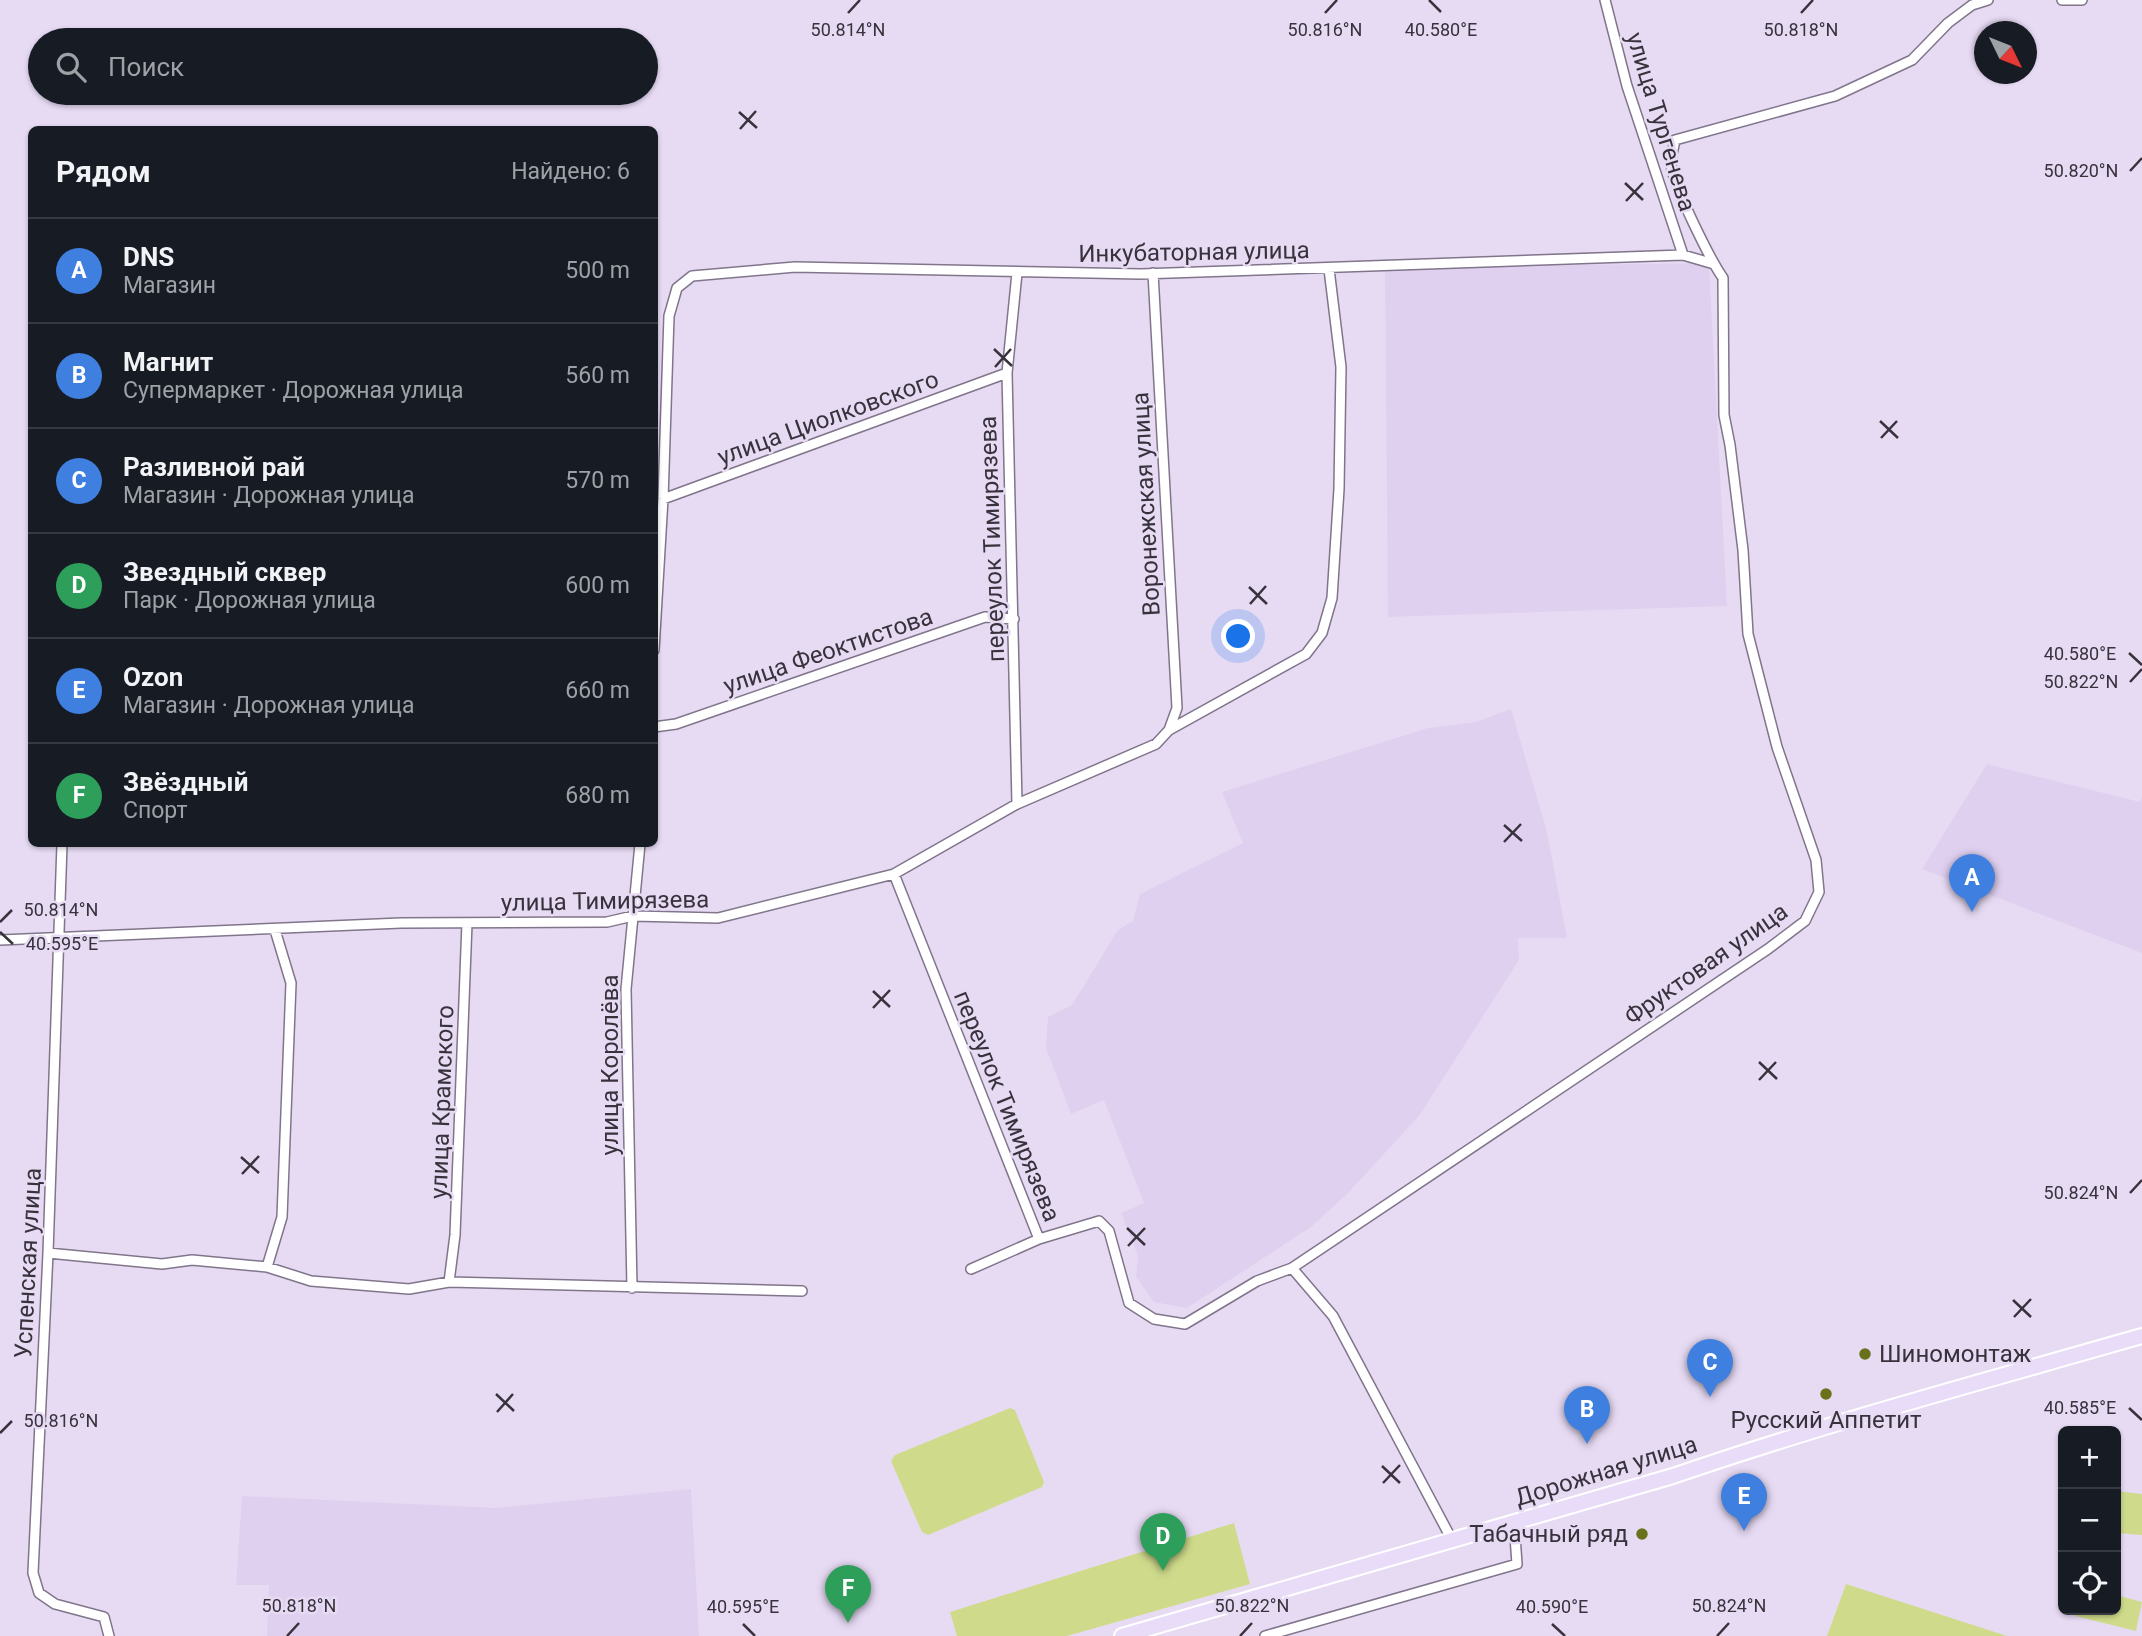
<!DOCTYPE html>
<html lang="ru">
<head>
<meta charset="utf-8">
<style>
  :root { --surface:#171b24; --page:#242831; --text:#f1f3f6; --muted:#9ea1a6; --line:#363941; --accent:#8c9099 }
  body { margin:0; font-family:Roboto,sans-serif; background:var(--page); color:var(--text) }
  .controls { position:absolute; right:21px; bottom:21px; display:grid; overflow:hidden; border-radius:10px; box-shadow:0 2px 5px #0004 }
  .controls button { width:63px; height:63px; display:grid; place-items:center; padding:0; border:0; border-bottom:2px solid var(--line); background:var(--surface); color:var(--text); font:35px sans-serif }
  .compass { position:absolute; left:1974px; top:21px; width:63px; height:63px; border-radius:50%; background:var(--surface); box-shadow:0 2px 5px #0004; rotate:133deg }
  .you { position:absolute; left:1239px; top:637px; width:24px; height:24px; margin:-18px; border:5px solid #fff; border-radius:50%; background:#1a73e8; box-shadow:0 0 0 10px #1a73e833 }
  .badge { display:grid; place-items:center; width:46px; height:46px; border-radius:50%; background:var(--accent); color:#fff; font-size:23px; font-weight:700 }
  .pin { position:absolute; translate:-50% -58px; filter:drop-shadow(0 2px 4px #0008) }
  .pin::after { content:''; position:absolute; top:37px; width:24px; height:21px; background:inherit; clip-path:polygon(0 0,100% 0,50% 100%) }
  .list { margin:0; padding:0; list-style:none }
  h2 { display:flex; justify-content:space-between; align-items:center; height:91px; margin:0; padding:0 28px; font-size:30px }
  h2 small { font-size:23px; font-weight:400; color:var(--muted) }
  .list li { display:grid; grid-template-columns:46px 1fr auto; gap:21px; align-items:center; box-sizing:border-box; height:105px; padding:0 28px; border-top:2px solid var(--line) }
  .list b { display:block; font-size:26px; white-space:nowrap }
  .list p { margin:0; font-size:23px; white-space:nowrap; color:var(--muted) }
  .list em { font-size:23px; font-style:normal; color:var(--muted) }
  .icon { flex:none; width:38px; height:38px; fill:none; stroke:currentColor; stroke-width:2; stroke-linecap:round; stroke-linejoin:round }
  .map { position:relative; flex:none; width:2142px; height:1636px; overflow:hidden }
  .search { position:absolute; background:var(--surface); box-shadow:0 2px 5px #0004; left:28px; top:28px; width:630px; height:77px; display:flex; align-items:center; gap:18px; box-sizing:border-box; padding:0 24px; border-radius:38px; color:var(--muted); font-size:26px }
  .panel { position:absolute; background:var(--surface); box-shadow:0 2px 5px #0004; left:28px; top:126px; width:630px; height:721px; border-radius:10px }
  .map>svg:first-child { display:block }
</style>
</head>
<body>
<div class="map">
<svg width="2142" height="1636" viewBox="0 0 2142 1636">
  <rect width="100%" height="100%" fill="#e7dbf4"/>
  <path fill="#dfd0f0" d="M1709 263 1727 606 1388 617 1385 268Z
    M1511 709 1547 832 1567 938H1518L1519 960 1419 1116 1348 1193 1311 1227 1187 1308 1154 1302 1136 1277 1138 1256 1121 1213 1144 1203 1104 1100 1071 1114 1046 1048 1048 1017 1072 1005 1118 930 1133 921 1140 894 1243 843 1222 792 1428 728 1476 722Z
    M1987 764 2140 802 2142 795V953L1922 869Z
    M691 1489 699 1636H267L269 1585H236L242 1496 495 1508Z"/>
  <path fill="#cfdb8b" d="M1010 1408 1015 1410 1044 1482 1042 1487 928 1535 922 1532 891 1461 895 1455Z
    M2116 1491 2142 1494V1535L2116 1533Z
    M1234 1523 1250 1584 1067 1636H957L950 1612Z
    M1846 1584 2007 1636H1827Z
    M2116 1595 2142 1602 2136 1631 2075 1616 2077 1610H2116Z"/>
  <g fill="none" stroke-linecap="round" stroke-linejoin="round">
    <defs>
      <path id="minor" d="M1605 0 1627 86 1683 255
        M2062 0H2082
        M1017 273 1007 373 1017 804
        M1153 273 1177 708 1169 730
        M663 499 1007 373
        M654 650 663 499 669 316 677 288 692 276 795 267 1141 274 1683 255 1714 264
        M654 727 676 724 985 617 1014 619
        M62 844 48 1253 33 1573 39 1593 55 1604 104 1617 109 1636
        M894 874 1039 1239 1099 1221 1109 1231 1129 1303 1154 1319 1185 1324 1257 1281 1292 1268 1768 949 1805 921 1819 892 1816 860 1777 747 1748 634 1743 550 1730 445 1724 415 1723 278C1711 261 1670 180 1671 162 1671 155 1674 147 1675 140L1835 96 1912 60 1948 23 1972 5 1988 0
        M0 940 401 923 607 922 633 916 718 918 894 874 1017 804 1156 744 1169 730 1306 654 1322 633 1332 598 1339 489 1341 367 1329 269
        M48 1253 162 1264 192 1260 267 1267 311 1281 409 1289 449 1282 802 1291
        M267 1267 282 1217 291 983 275 930
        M1292 1268 1333 1316 1452 1540
        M971 1269 1039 1239
        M449 1282 455 1235 467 923
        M632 1288 626 989 640 844
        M1265 1636 1517 1564 1514 1522"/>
      <path id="primary" d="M1122 1636 1673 1476C1827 1423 1985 1381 2142 1336"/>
    </defs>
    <use href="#minor" stroke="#80758b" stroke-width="12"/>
    <use href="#primary" stroke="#fff" stroke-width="18"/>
    <use href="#minor" stroke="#fff" stroke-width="9"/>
    <use href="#primary" stroke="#e9dcf8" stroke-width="14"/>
  </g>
  <path fill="none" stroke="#37323c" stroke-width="2.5" d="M1429 0 1441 12M848 13 860 0M1325 13 1337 0M1801 13 1813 0M739 112 757 128M740 129 756 111M2130 171 2142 158M1625 183 1643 200M1626 201 1643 183M994 349 1012 366M995 367 1011 349M1880 421 1898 438M1881 438 1897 421M1249 587 1267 604M1250 604 1266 586M2129 653 2142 665M2130 682 2142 669M1504 825 1522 841M1504 842 1521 824M0 922 12 910M0 932 13 944M873 991 890 1007M873 1008 890 990M1759 1062 1777 1079M1759 1080 1776 1062M241 1157 259 1173M242 1174 259 1156M2130 1193 2142 1180M1127 1228 1145 1245M1128 1246 1145 1228M2013 1300 2031 1317M2014 1317 2031 1299M496 1394 514 1411M2129 1408 2142 1420M497 1412 513 1394M0 1433 12 1421M1382 1466 1400 1483M1383 1483 1400 1465M743 1624 755 1636M1552 1624 1565 1636M287 1636 299 1623M1240 1636 1252 1623M1717 1636 1729 1623"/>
  <g fill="#69721b" stroke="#e7dbf4" stroke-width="2.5">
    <circle cx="1865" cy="1354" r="7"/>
    <circle cx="1826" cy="1394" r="7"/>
    <circle cx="1642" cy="1534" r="7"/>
  </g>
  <g text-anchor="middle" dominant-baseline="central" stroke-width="5" stroke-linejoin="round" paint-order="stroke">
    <g font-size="24" fill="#37323c" stroke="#e7dbf4">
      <text transform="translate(1661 122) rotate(73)">улица Тургенева</text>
      <text transform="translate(1194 252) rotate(-1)">Инкубаторная улица</text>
      <text transform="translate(828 418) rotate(-20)">улица Циолковского</text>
      <text transform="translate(1146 504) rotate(-93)">Воронежская улица</text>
      <text transform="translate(992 539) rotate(-92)">переулок Тимирязева</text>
      <text transform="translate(828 651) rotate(-19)">улица Феоктистова</text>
      <text transform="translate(605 901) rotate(-1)">улица Тимирязева</text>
      <text transform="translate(1706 964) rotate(-35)">Фруктовая улица</text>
      <text transform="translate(610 1065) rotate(-90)">улица Королёва</text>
      <text transform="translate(442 1102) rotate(-88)">улица Крамского</text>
      <text transform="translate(1007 1106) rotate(68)">переулок Тимирязева</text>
      <text transform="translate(28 1263) rotate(-87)">Успенская улица</text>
      <text transform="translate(1606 1471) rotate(-17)">Дорожная улица</text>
    </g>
    <g font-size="24" fill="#37323c" stroke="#e7dbf4" text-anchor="start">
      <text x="1879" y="1354">Шиномонтаж</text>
      <text x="1826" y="1420" text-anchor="middle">Русский Аппетит</text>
      <text x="1628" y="1534" text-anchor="end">Табачный ряд</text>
    </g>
  </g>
  <g font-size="18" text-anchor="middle" fill="#37323c" stroke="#e7dbf4" stroke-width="5" stroke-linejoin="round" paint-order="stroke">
    <text x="1441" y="36">40.580°E</text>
    <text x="848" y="36">50.814°N</text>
    <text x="1325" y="36">50.816°N</text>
    <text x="1801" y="36">50.818°N</text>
    <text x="2081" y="177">50.820°N</text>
    <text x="2080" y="660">40.580°E</text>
    <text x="2081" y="688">50.822°N</text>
    <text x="61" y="916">50.814°N</text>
    <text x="62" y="950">40.595°E</text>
    <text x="2081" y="1199">50.824°N</text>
    <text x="2080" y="1414">40.585°E</text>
    <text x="61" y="1427">50.816°N</text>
    <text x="299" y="1612">50.818°N</text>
    <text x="1252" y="1612">50.822°N</text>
    <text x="1729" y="1612">50.824°N</text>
    <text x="743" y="1613">40.595°E</text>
    <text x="1552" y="1613">40.590°E</text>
  </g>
</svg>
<div class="controls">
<button>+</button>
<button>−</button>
<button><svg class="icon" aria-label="locate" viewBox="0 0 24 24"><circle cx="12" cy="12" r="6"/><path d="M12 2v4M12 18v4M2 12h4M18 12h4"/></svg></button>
</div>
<svg class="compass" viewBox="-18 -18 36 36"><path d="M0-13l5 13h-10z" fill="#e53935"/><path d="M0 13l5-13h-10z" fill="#9ea1a6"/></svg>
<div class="you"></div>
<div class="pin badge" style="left:1972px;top:912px;background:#3f7fe0">A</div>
<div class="pin badge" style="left:1587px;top:1444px;background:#3f7fe0">B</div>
<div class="pin badge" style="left:1710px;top:1397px;background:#3f7fe0">C</div>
<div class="pin badge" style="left:1163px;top:1571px;background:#2e9e5b">D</div>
<div class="pin badge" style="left:1744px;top:1531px;background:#3f7fe0">E</div>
<div class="pin badge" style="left:848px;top:1623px;background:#2e9e5b">F</div>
<div class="search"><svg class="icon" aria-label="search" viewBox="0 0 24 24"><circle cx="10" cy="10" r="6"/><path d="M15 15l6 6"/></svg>Поиск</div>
<section class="panel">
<h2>Рядом<small>Найдено: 6</small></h2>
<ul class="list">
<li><span class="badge" style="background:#3f7fe0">A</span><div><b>DNS</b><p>Магазин</p></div><em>500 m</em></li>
<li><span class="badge" style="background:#3f7fe0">B</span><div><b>Магнит</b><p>Супермаркет · Дорожная улица</p></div><em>560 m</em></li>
<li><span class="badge" style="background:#3f7fe0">C</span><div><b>Разливной рай</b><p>Магазин · Дорожная улица</p></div><em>570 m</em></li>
<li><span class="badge" style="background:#2e9e5b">D</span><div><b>Звездный сквер</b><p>Парк · Дорожная улица</p></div><em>600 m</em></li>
<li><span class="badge" style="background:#3f7fe0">E</span><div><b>Ozon</b><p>Магазин · Дорожная улица</p></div><em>660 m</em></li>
<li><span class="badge" style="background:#2e9e5b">F</span><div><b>Звёздный</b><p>Спорт</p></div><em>680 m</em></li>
</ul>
</section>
</div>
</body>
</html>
